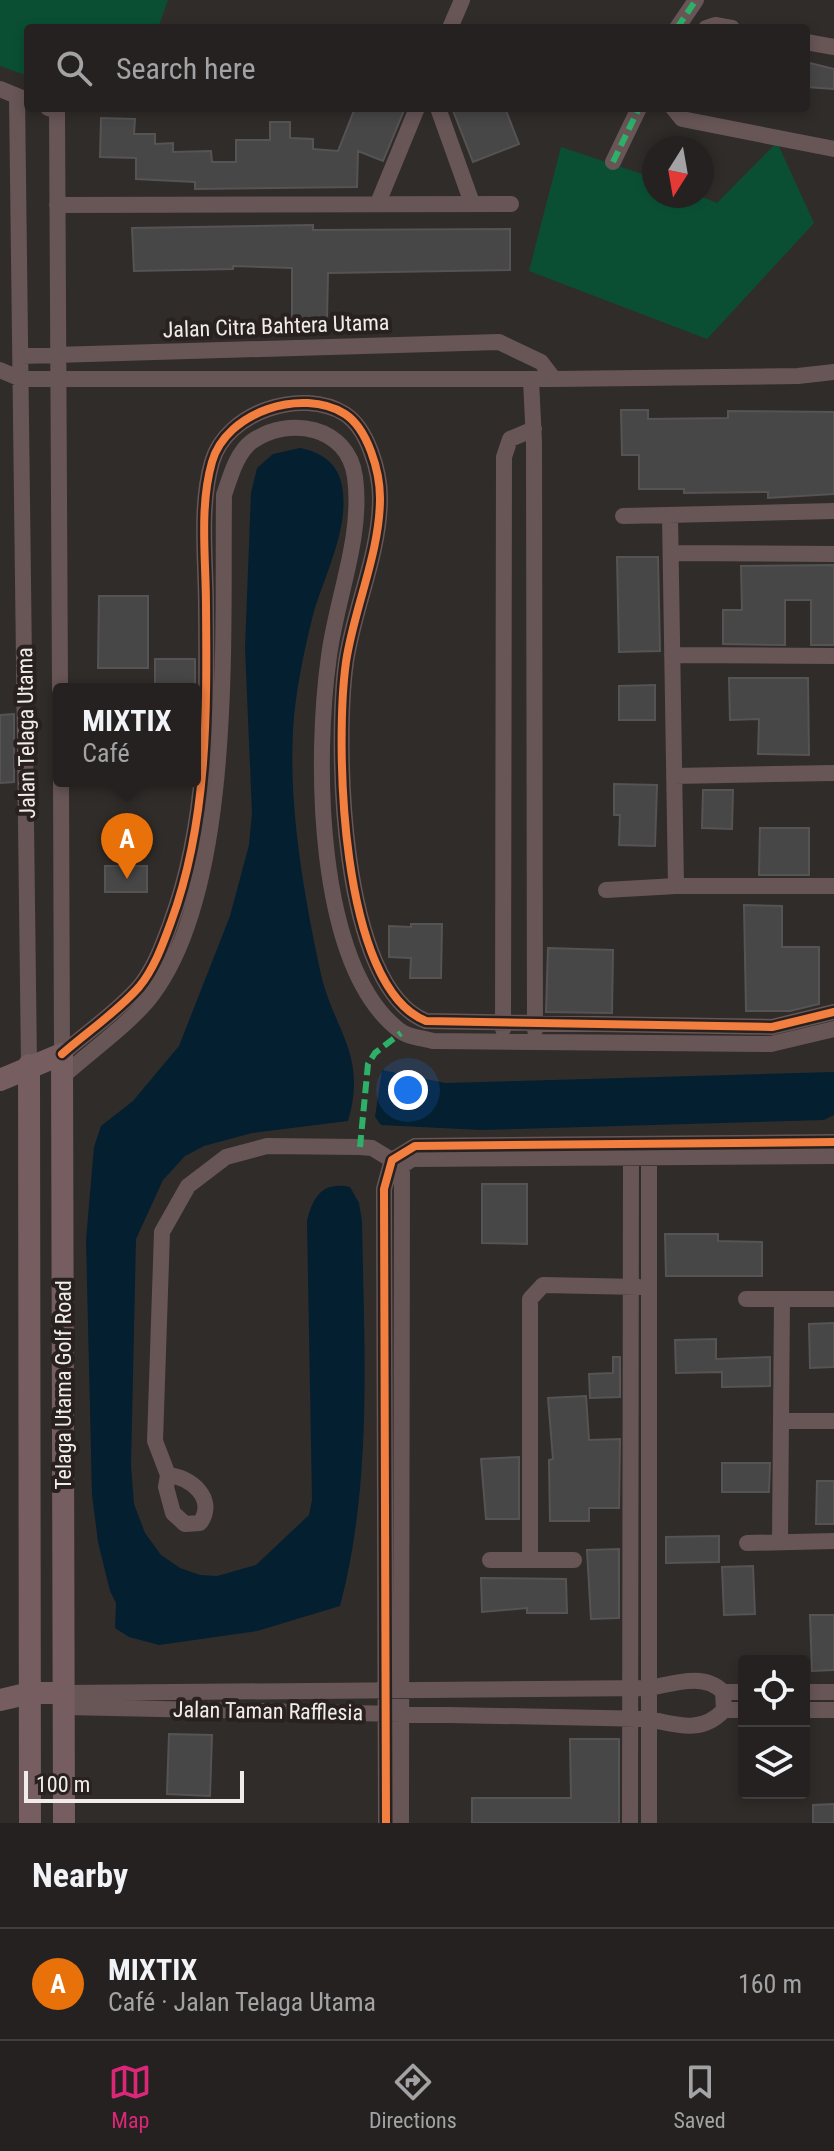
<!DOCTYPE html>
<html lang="en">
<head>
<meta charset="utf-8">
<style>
  :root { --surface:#242120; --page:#2c2929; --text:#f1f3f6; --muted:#a3a3a5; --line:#413e3e; --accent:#db2777 }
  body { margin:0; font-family:"Roboto Condensed",sans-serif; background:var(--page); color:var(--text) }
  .controls { position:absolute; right:24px; bottom:24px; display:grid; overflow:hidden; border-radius:8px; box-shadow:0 4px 12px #0003 }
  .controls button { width:72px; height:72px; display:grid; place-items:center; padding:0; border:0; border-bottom:2px solid var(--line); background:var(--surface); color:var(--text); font:40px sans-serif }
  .compass { position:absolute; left:642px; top:136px; width:72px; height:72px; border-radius:50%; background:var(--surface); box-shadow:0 4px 12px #0003; rotate:191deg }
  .scale { position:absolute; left:24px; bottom:20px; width:220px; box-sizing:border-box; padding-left:8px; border:4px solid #f0ecea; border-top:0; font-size:22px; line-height:28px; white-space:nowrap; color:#f0ecea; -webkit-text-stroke:6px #28211f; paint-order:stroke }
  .you { position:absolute; left:408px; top:1090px; width:28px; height:28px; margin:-20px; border:6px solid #fff; border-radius:50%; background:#1a73e8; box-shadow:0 0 0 12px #1a73e833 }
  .badge { display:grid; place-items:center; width:52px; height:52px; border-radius:50%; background:var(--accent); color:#fff; font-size:26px; font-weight:700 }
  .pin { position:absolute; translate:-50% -66px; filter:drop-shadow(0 2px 4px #0008) }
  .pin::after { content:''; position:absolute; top:42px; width:28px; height:24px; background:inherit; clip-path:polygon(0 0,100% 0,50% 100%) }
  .popup { position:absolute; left:53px; top:683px; width:148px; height:104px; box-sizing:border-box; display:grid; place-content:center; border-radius:8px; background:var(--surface); filter:drop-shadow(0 2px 6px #0005); font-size:26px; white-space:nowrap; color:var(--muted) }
  .popup b { font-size:30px; color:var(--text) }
  .popup::after { content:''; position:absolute; left:50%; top:100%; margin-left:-16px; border:16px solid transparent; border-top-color:var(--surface) }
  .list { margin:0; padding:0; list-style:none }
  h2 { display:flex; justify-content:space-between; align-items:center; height:104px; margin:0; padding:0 32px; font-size:34px }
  h2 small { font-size:26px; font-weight:400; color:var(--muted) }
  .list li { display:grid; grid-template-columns:52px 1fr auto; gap:24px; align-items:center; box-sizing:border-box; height:112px; padding:0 32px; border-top:2px solid var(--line) }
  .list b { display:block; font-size:30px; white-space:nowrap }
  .list p { margin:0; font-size:26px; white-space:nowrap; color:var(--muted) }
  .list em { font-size:26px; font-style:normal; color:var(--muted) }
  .icon { flex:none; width:44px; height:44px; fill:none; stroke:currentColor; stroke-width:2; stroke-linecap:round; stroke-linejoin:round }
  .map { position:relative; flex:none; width:834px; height:1823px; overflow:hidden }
  .search { position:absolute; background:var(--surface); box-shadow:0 4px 12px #0003; left:24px; right:24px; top:24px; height:88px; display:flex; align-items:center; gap:20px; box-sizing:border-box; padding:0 28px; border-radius:8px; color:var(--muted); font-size:30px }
  .sheet { height:216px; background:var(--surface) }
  nav { display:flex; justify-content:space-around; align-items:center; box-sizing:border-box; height:112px; border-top:2px solid var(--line); background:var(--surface); font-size:22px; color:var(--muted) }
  nav a { display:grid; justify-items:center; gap:4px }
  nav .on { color:var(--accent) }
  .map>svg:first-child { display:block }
</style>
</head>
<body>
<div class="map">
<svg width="834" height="1823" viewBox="0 0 834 1823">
  <rect width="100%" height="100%" fill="#302c2a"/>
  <path fill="#0a4f34" d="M0 0H168L158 28H28V76L0 66Z
    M777 142 814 223 707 339 529 271 561 147 654 178V196H700L717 203Z"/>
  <path fill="#041f2f" d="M300 448C321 452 338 463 342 486 350 528 324 576 313 615 305 647 297 684 294 717 287 800 303 889 320 970 333 1031 368 1053 348 1121L252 1133 204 1146 185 1156 163 1180 136 1239 131 1466 134 1504 145 1533 161 1555 180 1568 200 1575 217 1576 256 1565 309 1515 312 1500 307 1221C313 1197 322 1181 350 1187L359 1203 362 1221C364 1350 373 1481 340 1606L257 1631 159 1645 129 1637 115 1628 116 1603 110 1591 98 1542 92 1495 86 1240 94 1147 101 1126 133 1101 179 1046 230 916 249 845 252 813 245 648 251 493 257 468 273 454Z
    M382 1070 445 1083 834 1072V1115L824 1120 481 1130 381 1125 375 1117Z"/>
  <path fill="#484747" stroke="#555354" stroke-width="2" d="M806 62 834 69V89L806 87Z
    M355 108H405L383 161 358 151 357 187 195 189V182L136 179V158L100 157 101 118 135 119 134 134H155V144L173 143V152L211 151 212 162H236V140H270V122H290V138L313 139V149L338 151Z
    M452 108H505L519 144 473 162Z
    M313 225V230L510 229V270L328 273 327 319 292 318V268L233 266V269L134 271 132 228Z
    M621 410H648V419L728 418V411L834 412V494L768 498V492L684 493V489H639V455H622Z
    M617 557H658L660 651 619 652Z
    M834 565V645H811V600H785V645L723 644V610H742L741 566Z
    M99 596H148V668H98Z
    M155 659H195V687H155Z
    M729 678H808L809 755 758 754 759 719 730 720Z
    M655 685V720H619V686Z
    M14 714V782L0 783V715Z
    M614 784 657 785 655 846 619 845 620 815H614Z
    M703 790H733L732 829 702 828Z
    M760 828H809V875H759Z
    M105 866H147V892H105Z
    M744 905 782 906V947H819V1004L790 1011H746Z
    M411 924H442L441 978H410L411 958 389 957V926L411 927Z
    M548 948 613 950 612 1013 546 1012Z
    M482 1184H527V1244L482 1243Z
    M665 1234H718V1241L762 1242V1276H666Z
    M834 1323V1367L810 1368 809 1324Z
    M716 1339V1359L770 1357V1386L722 1387V1372L676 1373 675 1340Z
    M613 1357H620V1397L590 1398 589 1374 613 1373Z
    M586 1396 589 1440 620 1439 619 1508H589V1521H550L549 1460 553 1459 548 1398Z
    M519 1457V1519H486L481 1459Z
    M722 1463H770L769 1492H722Z
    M817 1481H834V1524H816Z
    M719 1536V1562L666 1563V1537Z
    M619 1549V1618L591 1619 587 1550Z
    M753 1566 755 1614 724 1615 722 1567Z
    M481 1578 566 1579 567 1613H527V1608L482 1612Z
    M810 1615H834V1670L812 1671Z
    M169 1734 212 1735 210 1796 167 1794Z
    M570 1739H619V1823H472V1798H571Z
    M834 1804V1823H813V1805Z"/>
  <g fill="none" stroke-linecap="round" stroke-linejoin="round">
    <path stroke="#685657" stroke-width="16" d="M450 28 462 0
      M677 28 696 0
      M706 28 715 25 732 28
      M806 42 834 47
      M0 89 17 96
      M28 100 17 96 29 1065
      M48 108 57 111 60 689
      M438 108 472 203
      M673 108 682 119 834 149
      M613 162 639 108
      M378 203 417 108
      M57 205 511 204
      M0 370 21 379H554L541 362 499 342 21 356
      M554 379 798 376 834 372
      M531 380 534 442 535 1030
      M623 516 834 511
      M670 516 676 886
      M671 553 834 554
      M672 655 834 656
      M674 776 834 773
      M61 781 62 1054
      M606 890 676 886H834
      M503 1029 504 457 510 439 534 429
      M62 1054C87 1032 117 1012 139 987 154 969 163 944 171 922 208 822 207 712 206 606 206 560 199 507 212 462 226 412 302 387 345 414 368 429 380 472 380 498 380 553 354 608 346 662 335 741 339 987 426 1021L772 1027 834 1012
      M62 1077C88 1053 132 1022 152 995 235 885 222 631 224 495 230 478 236 454 251 442 289 415 348 426 355 477 363 537 337 596 329 656 315 754 314 964 399 1030 407 1037 423 1038 433 1041L771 1044 834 1029
      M649 1145V1823
      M746 1299H834
      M783 1421H834
      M168 1475C191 1477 217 1499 200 1523L185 1524 173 1513 166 1487 168 1475 155 1441 162 1232 188 1186 226 1157 267 1146 360 1147 372 1148 400 1165
      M780 1540 782 1299
      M747 1543 834 1541
      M530 1558V1299L543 1285 639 1287
      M490 1560H574
      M723 1692H744
      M804 1692H834
      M64 1693 649 1688C673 1684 704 1672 723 1692L724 1710
      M64 1707 649 1719C678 1725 702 1734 724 1710H744
      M804 1710H834
      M386 1823 384 1189 392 1160 415 1146 834 1142
      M401 1823 402 1166 412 1159 834 1156
      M630 1823 631 1149"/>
    <path stroke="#755d60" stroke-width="22" d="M29 1065 30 1823
      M0 1080 62 1054 64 1823
      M0 1700 30 1693H64"/>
    <path stroke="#2db169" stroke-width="6" stroke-dasharray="12 6" stroke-linecap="butt" d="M677 28 696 0
      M613 162 639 108
      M360 1147 368 1064 375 1053 401 1033"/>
    <defs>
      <path id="cycleway" d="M62 1054C87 1032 117 1012 139 987 154 969 163 944 171 922 208 822 207 712 206 606 206 560 199 507 212 462 226 412 302 387 345 414 368 429 380 472 380 498 380 553 354 608 346 662 335 741 339 987 426 1021L772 1027 834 1012
        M386 1823 384 1189 392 1160 415 1146 834 1142"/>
    </defs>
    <use href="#cycleway" stroke="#28211f" stroke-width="13"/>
    <use href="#cycleway" stroke="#f27e40" stroke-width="8"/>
  </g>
  <g text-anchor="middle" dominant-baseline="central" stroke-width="8" stroke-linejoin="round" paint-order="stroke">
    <g font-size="22" fill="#f0ecea" stroke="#28211f">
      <text transform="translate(276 326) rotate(-2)">Jalan Citra Bahtera Utama</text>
      <text transform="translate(26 733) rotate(-91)">Jalan Telaga Utama</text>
      <text transform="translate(63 1385) rotate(-90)">Telaga Utama Golf Road</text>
      <text transform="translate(268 1711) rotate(1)">Jalan Taman Rafflesia</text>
    </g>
  </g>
</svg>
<div class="controls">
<button><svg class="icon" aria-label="locate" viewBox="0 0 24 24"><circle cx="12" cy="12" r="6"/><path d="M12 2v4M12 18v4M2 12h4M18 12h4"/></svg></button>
<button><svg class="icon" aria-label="layers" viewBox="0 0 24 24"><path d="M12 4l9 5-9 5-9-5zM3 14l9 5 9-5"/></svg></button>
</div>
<svg class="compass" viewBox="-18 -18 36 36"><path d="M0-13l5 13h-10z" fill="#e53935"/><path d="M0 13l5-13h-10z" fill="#a3a3a5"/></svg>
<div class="scale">100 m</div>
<div class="you"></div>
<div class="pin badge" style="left:127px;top:879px;background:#e8710a">A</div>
<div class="popup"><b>MIXTIX</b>Café</div>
<div class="search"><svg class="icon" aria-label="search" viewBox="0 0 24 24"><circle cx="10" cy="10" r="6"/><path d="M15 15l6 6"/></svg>Search here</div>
</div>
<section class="sheet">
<h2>Nearby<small></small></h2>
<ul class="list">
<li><span class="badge" style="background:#e8710a">A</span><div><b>MIXTIX</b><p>Café · Jalan Telaga Utama</p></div><em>160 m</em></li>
</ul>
</section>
<nav>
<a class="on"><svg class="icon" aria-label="map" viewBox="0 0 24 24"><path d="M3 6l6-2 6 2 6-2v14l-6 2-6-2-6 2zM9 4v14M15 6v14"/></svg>Map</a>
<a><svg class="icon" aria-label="directions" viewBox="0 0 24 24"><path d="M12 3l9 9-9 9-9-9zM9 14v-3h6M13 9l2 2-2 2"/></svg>Directions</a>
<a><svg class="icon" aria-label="saved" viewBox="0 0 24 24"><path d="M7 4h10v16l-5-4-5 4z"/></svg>Saved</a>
</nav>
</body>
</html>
